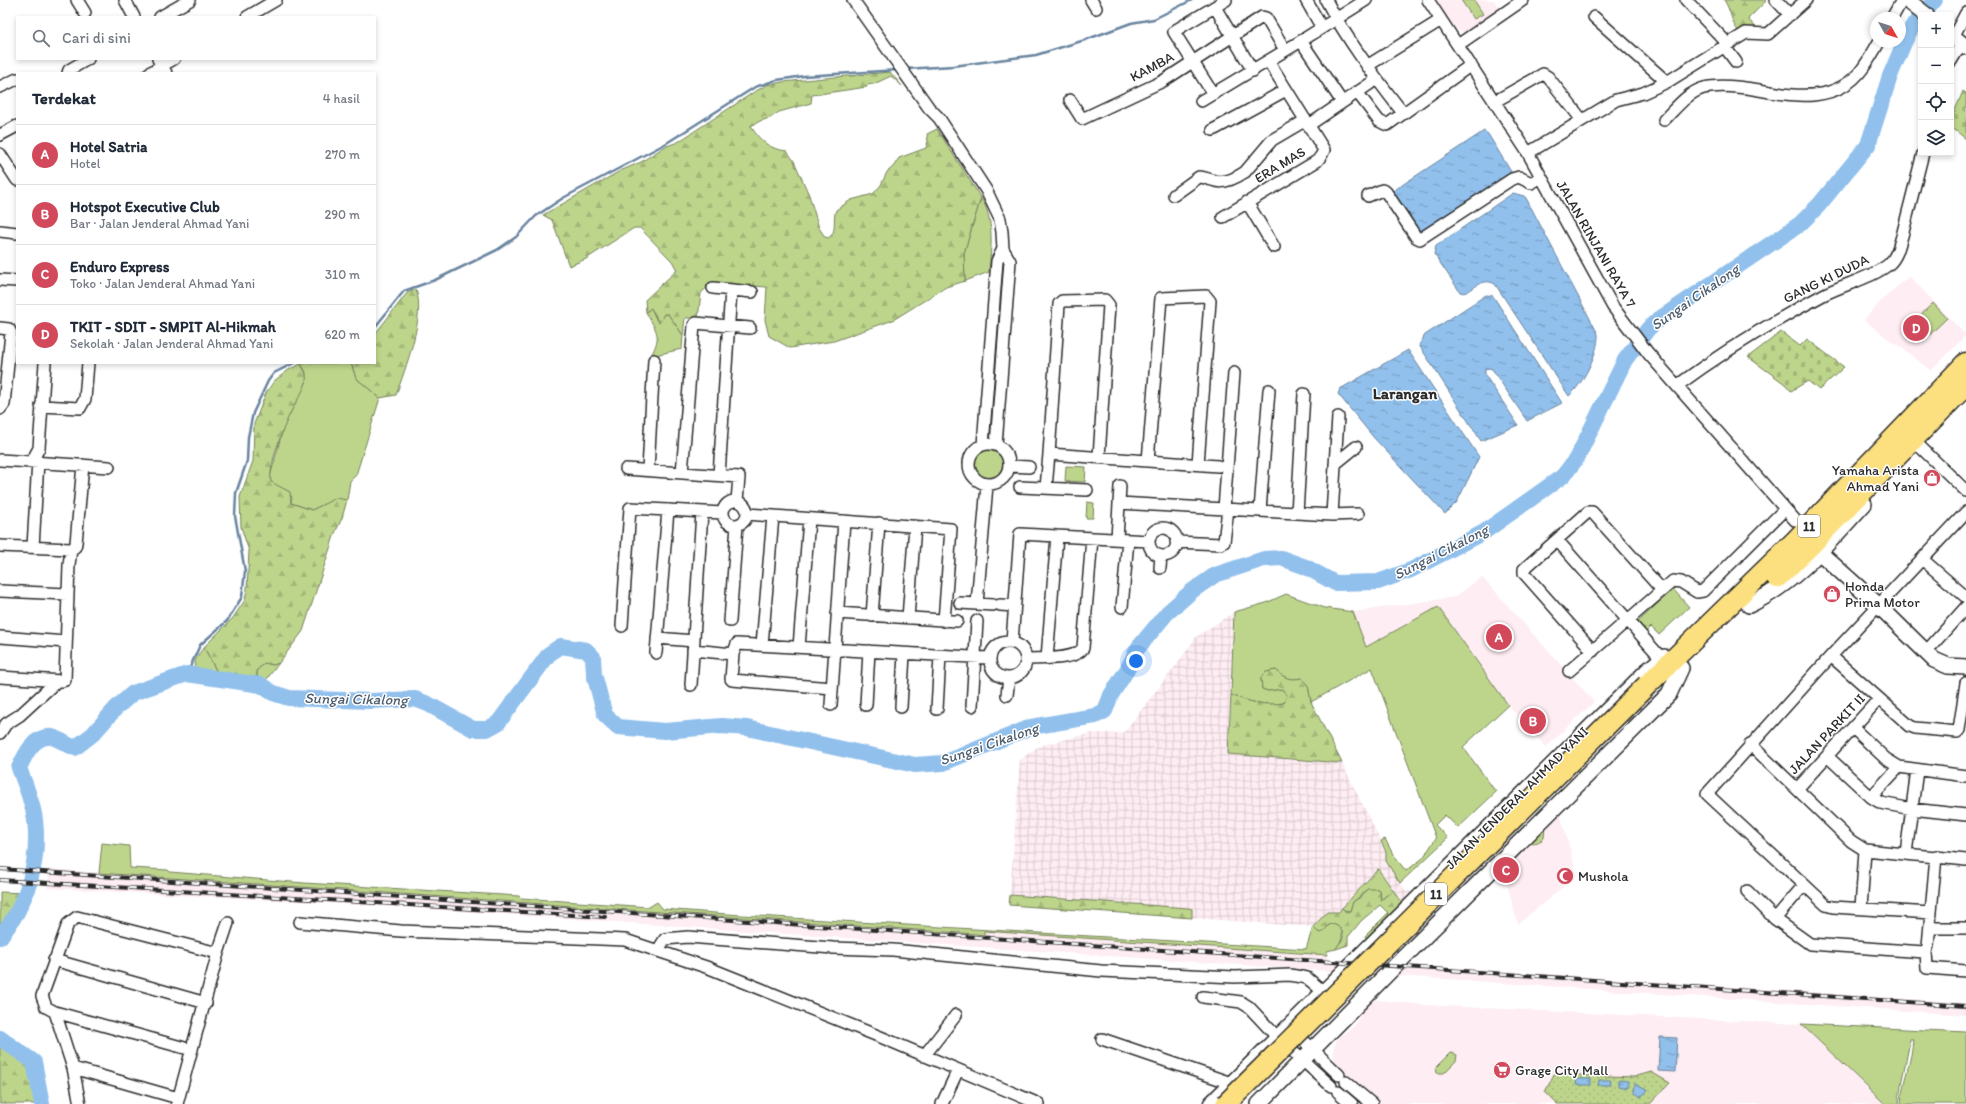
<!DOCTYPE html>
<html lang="id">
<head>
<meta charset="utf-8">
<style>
  :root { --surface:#fff; --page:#f2f2f3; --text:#1f2937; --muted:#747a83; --line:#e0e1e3; --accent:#d1495b }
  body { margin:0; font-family:Itim,sans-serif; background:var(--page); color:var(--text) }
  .controls { position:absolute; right:12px; top:12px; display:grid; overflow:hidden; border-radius:0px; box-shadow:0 2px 6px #0003 }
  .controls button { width:36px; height:36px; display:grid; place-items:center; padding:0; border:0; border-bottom:1px solid var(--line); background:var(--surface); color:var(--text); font:20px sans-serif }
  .compass { position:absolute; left:1870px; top:12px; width:36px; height:36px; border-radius:50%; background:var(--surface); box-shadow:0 2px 6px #0003; rotate:129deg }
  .you { position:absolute; left:1136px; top:661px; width:14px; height:14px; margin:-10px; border:3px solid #fff; border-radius:50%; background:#1a73e8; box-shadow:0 0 0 6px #1a73e833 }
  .badge { display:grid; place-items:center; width:26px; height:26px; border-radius:50%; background:var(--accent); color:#fff; font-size:13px; font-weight:700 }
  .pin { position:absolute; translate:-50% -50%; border:2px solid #fff; box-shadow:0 1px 4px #0006 }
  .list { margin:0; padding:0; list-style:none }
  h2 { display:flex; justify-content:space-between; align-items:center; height:52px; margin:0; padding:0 16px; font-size:17px }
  h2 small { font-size:13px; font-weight:400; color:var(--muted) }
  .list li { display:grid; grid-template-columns:26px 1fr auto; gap:12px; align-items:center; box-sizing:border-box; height:60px; padding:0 16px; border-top:1px solid var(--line) }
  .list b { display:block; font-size:15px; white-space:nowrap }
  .list p { margin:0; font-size:13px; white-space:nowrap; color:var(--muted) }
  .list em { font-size:13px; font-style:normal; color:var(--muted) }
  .icon { flex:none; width:22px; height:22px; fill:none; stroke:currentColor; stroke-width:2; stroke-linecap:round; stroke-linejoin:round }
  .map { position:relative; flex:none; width:1966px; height:1104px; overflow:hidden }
  .search { position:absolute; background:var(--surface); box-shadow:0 2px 6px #0003; left:16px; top:16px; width:360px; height:44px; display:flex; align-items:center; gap:10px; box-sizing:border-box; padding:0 14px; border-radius:0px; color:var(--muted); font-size:15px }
  .panel { position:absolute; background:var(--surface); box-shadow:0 2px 6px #0003; left:16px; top:72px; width:360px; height:292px; border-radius:0px }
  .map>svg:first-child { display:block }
</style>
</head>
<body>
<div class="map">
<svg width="1966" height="1104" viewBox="0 0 1966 1104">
  <defs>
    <pattern id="industrial-grid" width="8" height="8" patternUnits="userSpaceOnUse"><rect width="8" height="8" fill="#feedf2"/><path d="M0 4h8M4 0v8" fill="none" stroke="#dacbd0"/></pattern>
    <pattern id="forest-firs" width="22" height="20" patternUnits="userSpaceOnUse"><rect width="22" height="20" fill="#bdd58b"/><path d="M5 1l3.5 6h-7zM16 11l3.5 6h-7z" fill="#a3b778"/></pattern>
    <pattern id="cemetery-stones" width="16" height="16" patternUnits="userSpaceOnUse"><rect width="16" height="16" fill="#bdd58b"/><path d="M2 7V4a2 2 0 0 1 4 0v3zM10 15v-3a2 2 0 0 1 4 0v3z" fill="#a3b778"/></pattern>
    <pattern id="park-dots" width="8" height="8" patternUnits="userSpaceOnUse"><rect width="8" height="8" fill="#bdd58b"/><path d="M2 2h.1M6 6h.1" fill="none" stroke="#a3b778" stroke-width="1.8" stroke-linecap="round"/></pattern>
    <pattern id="water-ripples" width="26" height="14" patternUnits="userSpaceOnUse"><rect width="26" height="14" fill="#91c0ec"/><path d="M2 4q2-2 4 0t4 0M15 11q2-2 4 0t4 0" fill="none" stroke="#779cbf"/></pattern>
  </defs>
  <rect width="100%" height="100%" fill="#fff"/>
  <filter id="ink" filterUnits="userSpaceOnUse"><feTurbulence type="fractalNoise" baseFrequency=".025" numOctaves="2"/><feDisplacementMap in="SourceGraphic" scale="8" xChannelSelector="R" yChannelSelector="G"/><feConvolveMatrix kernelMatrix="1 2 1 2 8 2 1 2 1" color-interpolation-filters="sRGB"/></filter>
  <g filter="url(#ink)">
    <path fill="#feedf2" d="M1436 0H1494L1499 8 1464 32 1457 30 1453 25Z
      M1909 276 1966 335 1931 371 1896 343 1895 344 1864 320 1882 300Z
      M1482 577 1594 702 1546 747 1507 704 1438 607 1365 648 1353 612 1455 597Z
      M1560 813 1577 875 1518 924 1503 870Z
      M49 869 975 934 984 935V931L1327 955V959L1966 1003V1015L385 906 47 888Z
      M1369 999 1425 1005 1801 1024 1885 1104H1380L1350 1079 1338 1067 1334 1059 1333 1050 1337 1040 1355 1025Z"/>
    <path fill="url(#industrial-grid)" d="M1234 612 1228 754 1342 763 1386 852V861L1405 890 1414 893 1398 912V897L1379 869 1339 912H1327L1313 927 1192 918V909L1188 908 1010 895 1020 760 1036 748 1046 744 1092 733H1120L1124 732 1177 664 1196 637Z"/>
    <path fill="#bdd58b" stroke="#74805b" d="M1461 0H1474L1483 14 1474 19Z
      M981 198C995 220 991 248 989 272L965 281 964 253Z
      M1933 303 1947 318 1923 341 1909 326Z
      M651 308 657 321 665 314H668L683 335 682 349 651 356C662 334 657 333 646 312Z
      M307 363H351L356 378 380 398 356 475 350 481 347 500 322 505 312 510 291 503 292 497C283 486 281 490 271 483L270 477 284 425 306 383V372L301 364Z
      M973 464a15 15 0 1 1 30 0a15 15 0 1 1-30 0Z
      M1066 466 1086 467 1085 482 1065 481Z
      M1087 502 1094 503 1093 518H1086Z
      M1673 589 1689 607 1659 635 1651 627 1646 632 1638 622Z
      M1286 594 1325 608 1353 612 1366 647 1438 607 1508 705 1463 747 1496 792 1458 828 1445 815 1435 825 1448 838 1400 883 1386 861V852L1381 841 1385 839 1394 856 1406 871 1423 858 1436 838 1372 668 1311 702 1308 686 1302 678C1290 680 1285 679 1276 670L1266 672 1261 678 1262 689 1268 691 1282 689 1287 695 1284 703C1264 706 1249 702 1231 695L1234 612 1266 603Z
      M204 647 218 674 195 670C193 660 198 655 204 647Z
      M266 662 273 665 279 663 266 680 257 678V670Z
      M1545 828 1544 838 1540 840 1542 841 1530 844Z
      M102 843 129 846 130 868 168 870 170 872 304 883 519 896 521 898 649 907 657 902 663 909 741 915 1306 949 1313 927 1318 932C1324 930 1327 924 1334 924L1342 929V939L1336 949 1327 951V955L984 931V935L975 934 99 873Z
      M1378 869 1393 890 1381 900 1380 891 1377 889 1364 893 1353 902 1350 911 1344 910 1342 908Z
      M1801 1024 1966 1032V1104H1901C1902 1081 1912 1062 1913 1039H1910C1907 1061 1900 1081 1899 1104H1885Z
      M1452 1053 1457 1055 1456 1061 1444 1073H1437L1436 1067 1449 1054Z"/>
    <path fill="url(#forest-firs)" stroke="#74805b" d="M1724 0H1767L1748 19 1759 31 1739 32C1731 23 1731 10 1724 0Z
      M890 72 902 86 891 76 874 84 866 85 867 87 812 95 811 103 779 112 770 118 760 121 751 126C760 142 770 149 787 151L794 161 809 195 819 228 825 237 828 238C838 233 832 220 836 210L851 200 873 194 881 185 887 172 893 167 899 158 926 148 928 141 927 134 937 129 981 198 964 253 965 281 946 287 893 320 834 341 790 348 769 336 765 320 767 287 712 283 701 293 698 318H685L683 335 668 314H664L659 323 651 308 646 312 645 300 677 270 672 261 640 228H634L586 259 569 266 552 220 543 215 620 171 641 162 664 147 678 142 754 92 767 85 782 82Z
      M414 290H416C426 315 405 370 396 395L380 398 356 378 351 363H375V334L407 293Z
      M301 364C304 370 307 374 306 381 305 390 297 399 294 406 285 422 268 465 271 482L290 492 291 503 312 510 336 498 347 500 342 518 335 533 303 631 279 663 273 665 264 663 257 670V678L218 674 204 647 233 618 245 600 247 589 249 551 241 527 240 497 253 461 254 424 266 393 274 381 290 369Z
      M1276 670C1285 679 1290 680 1302 678L1308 686 1311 702 1342 763 1228 754 1231 695C1249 702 1264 706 1284 703L1287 695 1282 689 1268 691 1262 689 1261 678 1266 672Z
      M1367 889H1378L1380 891 1381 900 1393 890 1401 902 1400 907 1368 942 1365 936 1388 913 1380 905 1361 921 1348 937V945L1336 949C1337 945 1343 941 1343 937 1343 930 1338 924 1330 924L1322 933 1318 932 1313 927 1327 912H1339L1342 908 1346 912 1350 911 1353 902 1362 896Z
      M0 892 24 893 20 903 0 929Z
      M1010 895 1188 908 1192 909V918L1009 905Z
      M0 1047 22 1055 34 1083 35 1104H0Z"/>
    <path fill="url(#cemetery-stones)" stroke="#74805b" d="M1963 91 1966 93V139L1951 127V120Z
      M1781 332 1800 346 1807 339 1844 367 1819 390 1808 381 1791 391 1785 384 1748 357Z"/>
    <path fill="url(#park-dots)" stroke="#74805b" d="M1651 1072 1670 1083 1650 1104H1557L1545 1092 1554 1074 1634 1077Z"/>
    <path fill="url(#water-ripples)" stroke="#68849f" d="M1484 131 1488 134 1513 175 1421 236 1393 191Z
      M1513 193 1524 196 1526 198 1598 334C1599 352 1583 384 1569 396L1495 284C1479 275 1470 297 1460 292L1434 254 1436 246Z
      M1486 295 1493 296 1562 403 1527 421 1492 369 1489 368 1485 369V375L1518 425 1481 441 1419 345 1425 335Z
      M1408 350 1479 457 1457 502 1445 514 1374 438 1338 394 1340 389Z
      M1660 1037 1677 1038 1675 1072 1658 1071Z
      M1577 1079H1591V1085H1576Z
      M1599 1080H1611L1610 1085H1598Z
      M1618 1080 1628 1081V1088L1618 1086Z
      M1635 1083 1648 1090 1641 1097 1634 1092Z"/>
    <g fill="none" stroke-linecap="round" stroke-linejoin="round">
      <path stroke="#68849f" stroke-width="2.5" d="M905 69 953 66 1036 55 1085 40 1131 23 1154 19 1192 0
        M375 327 404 291 435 280 497 250 516 237 536 216 563 198 665 144 755 87 777 80 804 76 898 70
        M187 674 200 645 227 621 242 597 245 571 235 516 236 493 247 461 248 437 253 413 268 381 274 373 294 363"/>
      <path stroke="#91c0ec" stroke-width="16" d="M1922 15 1935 0
        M0 937C27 905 40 862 35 820 33 802 25 784 19 768 25 755 34 735 52 737 59 739 68 745 75 748L93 734 116 708 133 693 187 674 261 685 273 693 289 698 370 701 415 699 428 704 473 729H487L498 723 549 654 561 646 586 650 593 657 594 674 605 715 618 727 665 731 722 726 747 728 915 765 943 763 1031 727 1095 716 1105 711 1111 695 1127 670 1138 648 1167 613 1192 591 1215 575 1264 559 1281 558 1306 567 1335 583 1378 582 1411 570 1484 532 1563 476 1577 458 1625 360 1648 329 1658 320 1800 224 1819 205 1868 145 1890 76 1904 43 1912 27 1921 17
        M0 1038 34 1062 42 1104"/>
      <defs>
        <path id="street" d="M77 0 85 13
          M125 0 134 17
          M853 0 929 108 939 118 986 190 1000 219 1002 232 1003 249 997 261 983 445
          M1091 0 1096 8
          M1306 0 1322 28
          M1326 0C1347 40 1375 77 1403 113
          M1428 0 1528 153 1613 307 1648 353 1795 520
          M1686 0 1728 44
          M1776 0 1790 15
          M1215 7 1253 71
          M160 17 190 0
          M247 17 276 0
          M1594 17 1667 82
          M1892 18 1902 0
          M1953 37 1966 13
          M1301 41 1366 0
          M1458 45 1523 0
          M1724 46 1736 62
          M158 59 166 73
          M1951 61 1962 43
          M1367 66 1441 20
          M68 73 69 70 88 59
          M149 73 174 59
          M0 87 17 79
          M1357 92 1379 121 1387 125 1471 65
          M1213 94 1174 32 1176 30 1226 0
          M1070 100 1082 119 1163 81 1262 17 1266 18 1285 50
          M1201 101 1301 41 1342 102
          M1494 102 1543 74 1548 77 1582 120
          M1664 120C1675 109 1688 92 1704 88 1721 84 1742 87 1759 90 1795 97 1838 103 1863 68 1869 60 1874 51 1879 42
          M1309 125 1377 79
          M1213 130 1286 90
          M0 135 17 126
          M1528 153 1616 100 1643 93 1667 82 1746 33 1768 34 1806 0
          M0 154 17 180
          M1174 195 1199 177C1204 177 1207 179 1212 180 1223 185 1236 178 1245 172L1272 140 1306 120
          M1368 196 1382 190 1386 192 1416 237 1420 239 1512 179 1519 177 1531 183 1541 177
          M1247 202 1274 247
          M1223 217 1317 161 1321 156 1324 150 1269 62
          M0 231 17 233
          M0 280 17 281
          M713 288 752 292
          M0 328 9 329 11 333 4 404 0 409
          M1678 385C1724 351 1772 322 1823 295 1842 285 1874 277 1889 264 1897 257 1899 246 1902 236L1923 153
          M41 406 80 408 85 399 88 363
          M1913 440 1966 491
          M969 464a20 20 0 1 1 40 0a20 20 0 1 1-40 0Z
          M996 445 1010 261 1003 249
          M1049 454 1059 304 1062 301 1105 300 1109 305 1099 457
          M0 460 109 467
          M32 461 39 448 45 363
          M1148 461 1161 298 1206 296 1210 301 1198 464
          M1335 464 1356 447
          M1009 466 1029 467
          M626 469 739 477 737 501
          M648 470 654 360
          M682 473 694 325 696 323 750 328
          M719 475 731 290
          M1020 487 1087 490
          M1046 488 1049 454 1218 466
          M723 513a12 12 0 1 1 24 0a12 12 0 1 1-24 0Z
          M1119 503 1332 515 1358 514
          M1224 509 1234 373
          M1260 511 1269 390
          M1297 513 1304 394
          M747 514 951 529 944 621
          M1332 515 1338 417
          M1149 542a14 14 0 1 1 28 0a14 14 0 1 1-28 0Z
          M1117 539 1120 486
          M1557 540 1662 659
          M1176 542 1221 544 1224 542 1228 509
          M0 546 71 549
          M33 547 38 461
          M1922 559 1966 597
          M1160 568 1161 556
          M0 591 67 594
          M960 603 993 605
          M977 604 987 485
          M1000 605 1014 606
          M1122 607 1128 540
          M837 613 957 621
          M872 616 879 523
          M908 618 915 526
          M730 621 737 525
          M622 626 630 508 723 513
          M0 637 66 642
          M657 638 694 641
          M990 660a18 18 0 1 1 36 0a18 18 0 1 1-36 0Z
          M1012 642 1020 534 1149 541
          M762 645 773 516
          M799 647 809 519
          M693 650 733 654 731 679 732 680 832 688
          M1593 651 1524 573V569L1588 512H1592L1662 590
          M656 653 668 510
          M1925 653 1966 607
          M733 654 737 644 989 658
          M1831 656 1910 726 1915 728 1957 732 1959 730 1966 683
          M1047 658 1057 536
          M1026 659C1041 658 1075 661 1083 648L1092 538
          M1569 671 1673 581 1681 582 1697 592 1703 591 1785 509
          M0 677 62 681 65 680 69 565 71 549 75 547 76 543 83 465
          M691 685 702 512
          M1007 695 1009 678
          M831 705 844 521
          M866 705 869 651
          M972 706 977 621
          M901 707 904 654
          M937 709 940 656
          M1853 728 1886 759 1899 767 1966 776
          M0 733 6 724 20 715 57 681
          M1750 744 1851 841 1865 850 1966 860
          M1827 756 1871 797 1881 803 1912 809 1966 815
          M1797 789 1879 699
          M1871 797 1899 767
          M1906 853 1917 770
          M1747 891 1775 919 1810 944 1924 952 1926 951 1928 946 1936 856
          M1861 908 1865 850
          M1931 913 1833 907 1826 905 1707 794 1831 656 1966 512
          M1775 919 1804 885
          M300 922 401 931 625 940 709 968 883 1038 1039 1104
          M1930 928H1966
          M658 950 665 939 688 937 833 948 893 950 1101 971 1235 977 1290 975 1307 978 1324 992
          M1926 951 1927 968 1966 971
          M54 960 206 1003
          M1203 997 1241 1002 1249 1007 1277 1037 1331 1086
          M55 1012 192 1050
          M1294 1031 1339 1075
          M1102 1039 1231 1083
          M924 1056 956 1015
          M73 1068 178 1098
          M1346 1082 1372 1104
          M1338 1092 1352 1104
          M80 1104 73 1068 55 1012 46 1007 42 996 68 924 77 917 218 953
          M177 1104 218 953 228 923
          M942 1104 958 1070"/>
        <path id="secondary" d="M1907 0 1926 15
          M1951 35 1966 47
          M1819 552 1878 605 1934 660 1948 666 1966 667
          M1749 605C1796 583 1829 542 1864 504
          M1211 1104 1647 671 1664 657
          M1259 1104 1395 966 1669 694 1681 668"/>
        <path id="highway" d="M1777 578 1812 544 1966 385
          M1647 685 1795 541 1966 363"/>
      </defs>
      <use href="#street" stroke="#2b2b2b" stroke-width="14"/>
      <use href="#secondary" stroke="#2b2b2b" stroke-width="18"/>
      <use href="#highway" stroke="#2b2b2b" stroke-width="23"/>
      <use href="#street" stroke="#fff" stroke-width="11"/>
      <use href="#secondary" stroke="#fff" stroke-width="15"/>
      <use href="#highway" stroke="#fce080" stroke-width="20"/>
      <defs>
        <path id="rail" d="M0 869 1966 1006
          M0 880 605 917"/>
      </defs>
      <use href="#rail" stroke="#2b2b2b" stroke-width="4"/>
      <use href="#rail" stroke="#fff" stroke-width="2.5" stroke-dasharray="8" stroke-linecap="butt"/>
      <defs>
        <path id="highway-bridge" d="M1226 1104 1647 685"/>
      </defs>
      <use href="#highway-bridge" stroke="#2b2b2b" stroke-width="23" stroke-linecap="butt"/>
      <use href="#highway-bridge" stroke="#fce080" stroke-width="20"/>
    </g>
  </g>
  <defs>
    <symbol id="shop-disc" viewBox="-11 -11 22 22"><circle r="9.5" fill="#d1495b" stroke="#fff"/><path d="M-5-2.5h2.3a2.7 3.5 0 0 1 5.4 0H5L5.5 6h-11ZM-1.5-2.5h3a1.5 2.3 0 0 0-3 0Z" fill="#fff"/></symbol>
    <symbol id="mosque-disc" viewBox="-11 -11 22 22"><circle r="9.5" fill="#d1495b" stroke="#fff"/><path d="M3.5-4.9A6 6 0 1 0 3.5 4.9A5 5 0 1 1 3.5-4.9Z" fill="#fff"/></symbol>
    <symbol id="supermarket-disc" viewBox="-11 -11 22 22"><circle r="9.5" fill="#d1495b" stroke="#fff"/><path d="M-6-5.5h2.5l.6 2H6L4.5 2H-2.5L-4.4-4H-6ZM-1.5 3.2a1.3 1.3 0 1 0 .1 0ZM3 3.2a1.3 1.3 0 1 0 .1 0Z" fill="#fff"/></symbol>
  </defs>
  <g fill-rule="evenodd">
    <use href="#shop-disc" x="1922" y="468" width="20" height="20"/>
    <use href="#shop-disc" x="1822" y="584" width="20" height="20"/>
    <use href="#mosque-disc" x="1555" y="866" width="20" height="20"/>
    <use href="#supermarket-disc" x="1492" y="1060" width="20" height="20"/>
  </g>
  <g text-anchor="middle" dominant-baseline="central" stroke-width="3" stroke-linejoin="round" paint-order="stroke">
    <g fill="#fff" stroke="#6b6b6b" stroke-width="1">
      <rect x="1798" y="515" width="22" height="22" rx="3"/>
      <rect x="1425" y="883" width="22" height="22" rx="3"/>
    </g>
    <g font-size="13" font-weight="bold" fill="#2b2b2b">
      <text x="1809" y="526">11</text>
      <text x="1436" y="894">11</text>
    </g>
    <g font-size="14" fill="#2b2b2b" stroke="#fff">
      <text transform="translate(1152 67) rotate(-28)">KAMBA</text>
      <text transform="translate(1280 165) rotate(-31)">ERA MAS</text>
      <text transform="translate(1596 244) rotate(60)">JALAN RINJANI RAYA 7</text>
      <text transform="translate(1826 279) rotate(-26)">GANG KI DUDA</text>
      <text transform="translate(1827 734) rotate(-47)">JALAN PARKIT II</text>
      <text transform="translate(1517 798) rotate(-45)">JALAN JENDERAL AHMAD YANI</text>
    </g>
    <g font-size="14" fill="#2b2b2b" stroke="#fff" text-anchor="start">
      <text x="1919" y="470" text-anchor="end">Yamaha Arista<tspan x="1919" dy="16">Ahmad Yani</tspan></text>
      <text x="1845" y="586">Honda<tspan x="1845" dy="16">Prima Motor</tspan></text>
      <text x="1578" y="876">Mushola</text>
      <text x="1515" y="1070">Grage City Mall</text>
    </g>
    <g font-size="15" font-style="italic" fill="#4f5f6f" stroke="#fff">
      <text transform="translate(1695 297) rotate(-35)">Sungai Cikalong</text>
      <text transform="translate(1441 552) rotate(-27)">Sungai Cikalong</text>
      <text transform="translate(356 699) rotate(1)">Sungai Cikalong</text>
      <text transform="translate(989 744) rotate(-19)">Sungai Cikalong</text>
    </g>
    <g font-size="16" font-weight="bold" fill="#2b2b2b" stroke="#fff">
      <text x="1405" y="393">Larangan</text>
    </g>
  </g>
</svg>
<div class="controls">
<button>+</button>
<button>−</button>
<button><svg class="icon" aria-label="locate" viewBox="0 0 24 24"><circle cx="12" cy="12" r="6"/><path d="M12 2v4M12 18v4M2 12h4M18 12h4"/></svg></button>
<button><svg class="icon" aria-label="layers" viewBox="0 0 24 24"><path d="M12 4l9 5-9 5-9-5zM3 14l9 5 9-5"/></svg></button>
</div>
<svg class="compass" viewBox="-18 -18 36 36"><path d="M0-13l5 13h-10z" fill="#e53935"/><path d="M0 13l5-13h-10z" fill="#747a83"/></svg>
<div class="you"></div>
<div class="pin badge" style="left:1499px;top:637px">A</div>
<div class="pin badge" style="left:1533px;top:721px">B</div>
<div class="pin badge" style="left:1506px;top:870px">C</div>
<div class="pin badge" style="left:1916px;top:328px">D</div>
<div class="search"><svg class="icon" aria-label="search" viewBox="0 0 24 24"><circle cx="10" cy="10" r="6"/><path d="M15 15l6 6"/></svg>Cari di sini</div>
<section class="panel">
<h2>Terdekat<small>4 hasil</small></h2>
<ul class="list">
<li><span class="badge">A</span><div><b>Hotel Satria</b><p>Hotel</p></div><em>270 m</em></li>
<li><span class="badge">B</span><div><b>Hotspot Executive Club</b><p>Bar · Jalan Jenderal Ahmad Yani</p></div><em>290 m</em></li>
<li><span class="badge">C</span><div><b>Enduro Express</b><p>Toko · Jalan Jenderal Ahmad Yani</p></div><em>310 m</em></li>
<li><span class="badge">D</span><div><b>TKIT - SDIT - SMPIT Al-Hikmah</b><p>Sekolah · Jalan Jenderal Ahmad Yani</p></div><em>620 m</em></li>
</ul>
</section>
</div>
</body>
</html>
